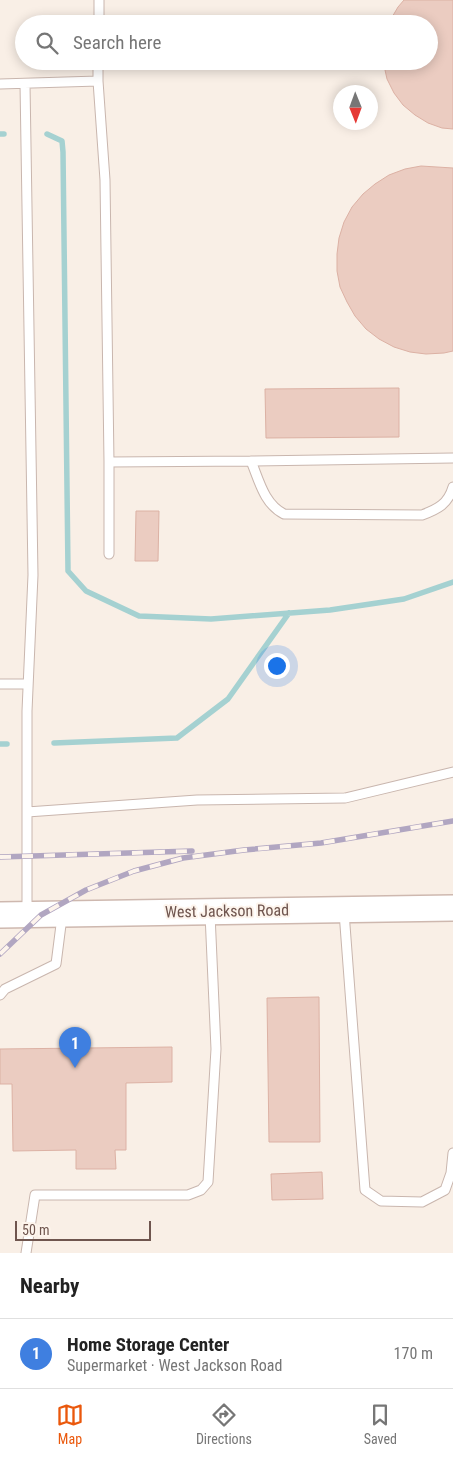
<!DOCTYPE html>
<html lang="en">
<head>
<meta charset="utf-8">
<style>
  :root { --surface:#fff; --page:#f6f6f6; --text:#222; --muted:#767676; --line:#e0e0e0; --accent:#ea580c }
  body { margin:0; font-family:"Roboto Condensed",sans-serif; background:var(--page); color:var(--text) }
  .compass { position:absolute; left:333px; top:85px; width:45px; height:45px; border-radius:50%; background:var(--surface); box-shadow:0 2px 12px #0003; rotate:179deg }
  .scale { position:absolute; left:15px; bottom:12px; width:136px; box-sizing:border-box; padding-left:5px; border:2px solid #6f554e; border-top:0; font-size:14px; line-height:18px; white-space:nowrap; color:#6f554e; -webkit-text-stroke:4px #fdf4ec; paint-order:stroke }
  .you { position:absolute; left:276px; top:665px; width:18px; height:18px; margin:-12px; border:4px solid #fff; border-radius:50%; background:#1a73e8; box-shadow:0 0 0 8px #1a73e833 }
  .badge { display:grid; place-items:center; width:32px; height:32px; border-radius:50%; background:var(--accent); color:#fff; font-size:16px; font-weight:700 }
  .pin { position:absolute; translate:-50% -41px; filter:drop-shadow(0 1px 2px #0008) }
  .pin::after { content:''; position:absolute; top:26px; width:18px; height:15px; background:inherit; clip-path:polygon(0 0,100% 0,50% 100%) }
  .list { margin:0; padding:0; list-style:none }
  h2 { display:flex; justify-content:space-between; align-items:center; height:65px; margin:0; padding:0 20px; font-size:21px }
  h2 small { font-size:16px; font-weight:400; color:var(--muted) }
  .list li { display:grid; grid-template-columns:32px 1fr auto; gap:15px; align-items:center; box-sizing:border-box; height:70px; padding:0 20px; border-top:1px solid var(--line) }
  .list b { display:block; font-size:19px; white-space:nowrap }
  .list p { margin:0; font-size:16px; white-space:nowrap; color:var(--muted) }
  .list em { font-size:16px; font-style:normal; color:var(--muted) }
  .icon { flex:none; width:28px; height:28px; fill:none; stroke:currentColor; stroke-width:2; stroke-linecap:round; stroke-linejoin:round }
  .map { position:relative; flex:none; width:453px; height:1253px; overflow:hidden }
  .search { position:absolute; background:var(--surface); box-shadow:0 2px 12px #0003; left:15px; right:15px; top:15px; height:55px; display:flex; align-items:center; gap:12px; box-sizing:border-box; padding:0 18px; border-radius:28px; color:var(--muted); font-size:19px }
  .sheet { height:135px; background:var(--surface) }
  nav { display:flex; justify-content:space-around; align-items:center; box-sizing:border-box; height:70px; border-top:1px solid var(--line); background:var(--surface); font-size:14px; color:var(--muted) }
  nav a { display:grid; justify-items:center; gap:2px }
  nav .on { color:var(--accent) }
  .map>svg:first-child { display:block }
</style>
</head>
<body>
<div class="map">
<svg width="453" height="1253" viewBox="0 0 453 1253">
  <rect width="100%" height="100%" fill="#f9efe6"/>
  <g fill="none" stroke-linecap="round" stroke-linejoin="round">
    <path stroke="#a5d1d1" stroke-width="5.5" d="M0 134H4
      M47 134 62 141 63 152 68 571 86 591 139 616 211 619 330 610 404 599 453 582
      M54 743 177 738 228 699 289 613
      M0 744H7"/>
  </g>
  <path fill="#ebccc1" stroke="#dcb1a4" d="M404 0H453V129L442 128 428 123 415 115 403 105 394 93 387 79 383 61H429V24H388L398 7Z
    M421 166 453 168V351L444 353 426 354 410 352 394 347 379 339 366 329 355 316 347 302 340 287 337 271V254L339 238 344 222 352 207 363 194 375 184 389 175 405 169Z
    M399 388V437L266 438 265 389Z
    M136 511H159L158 561H135Z
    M319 997 320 1142H269L267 998Z
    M172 1047V1082L126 1083V1150H115L116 1169H76V1150L13 1151 12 1084H0V1049Z
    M322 1172 323 1199 272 1200 271 1174Z"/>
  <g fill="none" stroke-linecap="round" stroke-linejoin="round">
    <defs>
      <path id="lane" d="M99 24V0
        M98 81 105 180 109 462 251 461C259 480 264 504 284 514L422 515C438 509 448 504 453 487
        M0 84 98 81V61
        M25 84 33 575 27 711V914
        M251 461 453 458
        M109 462V554
        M0 684H28
        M27 812 197 800 345 798 453 772
        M344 912 365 1190 381 1201 422 1202 445 1190 451 1173 453 1153
        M0 995 5 989 56 964 62 917
        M26 1253 35 1195H188L201 1190 208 1182 216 1049 210 914"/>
      <path id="secondary" d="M0 915 453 908"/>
    </defs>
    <use href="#lane" stroke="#c9b6ae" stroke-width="11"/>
    <use href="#secondary" stroke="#ceb8af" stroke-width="28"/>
    <use href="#lane" stroke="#fff" stroke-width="9"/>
    <use href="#secondary" stroke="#fff" stroke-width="25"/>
    <defs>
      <path id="rail" d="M0 857 192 851
        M0 954 41 915 86 890 134 871 183 858 244 850 321 843 453 821"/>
    </defs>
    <use href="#rail" stroke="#b1a6c1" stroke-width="5.5"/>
    <use href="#rail" stroke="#fdf4ec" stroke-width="4" stroke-dasharray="11" stroke-linecap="butt"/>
  </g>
  <g text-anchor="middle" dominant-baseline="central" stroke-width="4" stroke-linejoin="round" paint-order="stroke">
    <g font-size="16" fill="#6f554e" stroke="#fdf4ec">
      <text transform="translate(227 911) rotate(-1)">West Jackson Road</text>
    </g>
  </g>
</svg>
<svg class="compass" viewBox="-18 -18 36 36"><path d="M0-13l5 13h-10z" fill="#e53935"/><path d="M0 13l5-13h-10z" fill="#767676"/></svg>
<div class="scale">50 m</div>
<div class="you"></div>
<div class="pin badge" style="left:75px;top:1068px;background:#3f7fe0">1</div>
<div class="search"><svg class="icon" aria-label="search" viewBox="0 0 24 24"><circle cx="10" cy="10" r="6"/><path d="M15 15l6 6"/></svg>Search here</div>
</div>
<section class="sheet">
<h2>Nearby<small></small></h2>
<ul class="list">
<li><span class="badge" style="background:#3f7fe0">1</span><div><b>Home Storage Center</b><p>Supermarket · West Jackson Road</p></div><em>170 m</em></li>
</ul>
</section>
<nav>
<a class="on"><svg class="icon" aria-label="map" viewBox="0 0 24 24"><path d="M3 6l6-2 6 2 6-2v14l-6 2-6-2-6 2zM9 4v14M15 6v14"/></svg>Map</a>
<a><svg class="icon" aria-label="directions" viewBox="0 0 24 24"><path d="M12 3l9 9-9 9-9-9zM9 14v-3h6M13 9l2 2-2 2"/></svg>Directions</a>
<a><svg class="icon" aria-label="saved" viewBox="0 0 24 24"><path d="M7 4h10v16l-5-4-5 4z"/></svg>Saved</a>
</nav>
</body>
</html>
